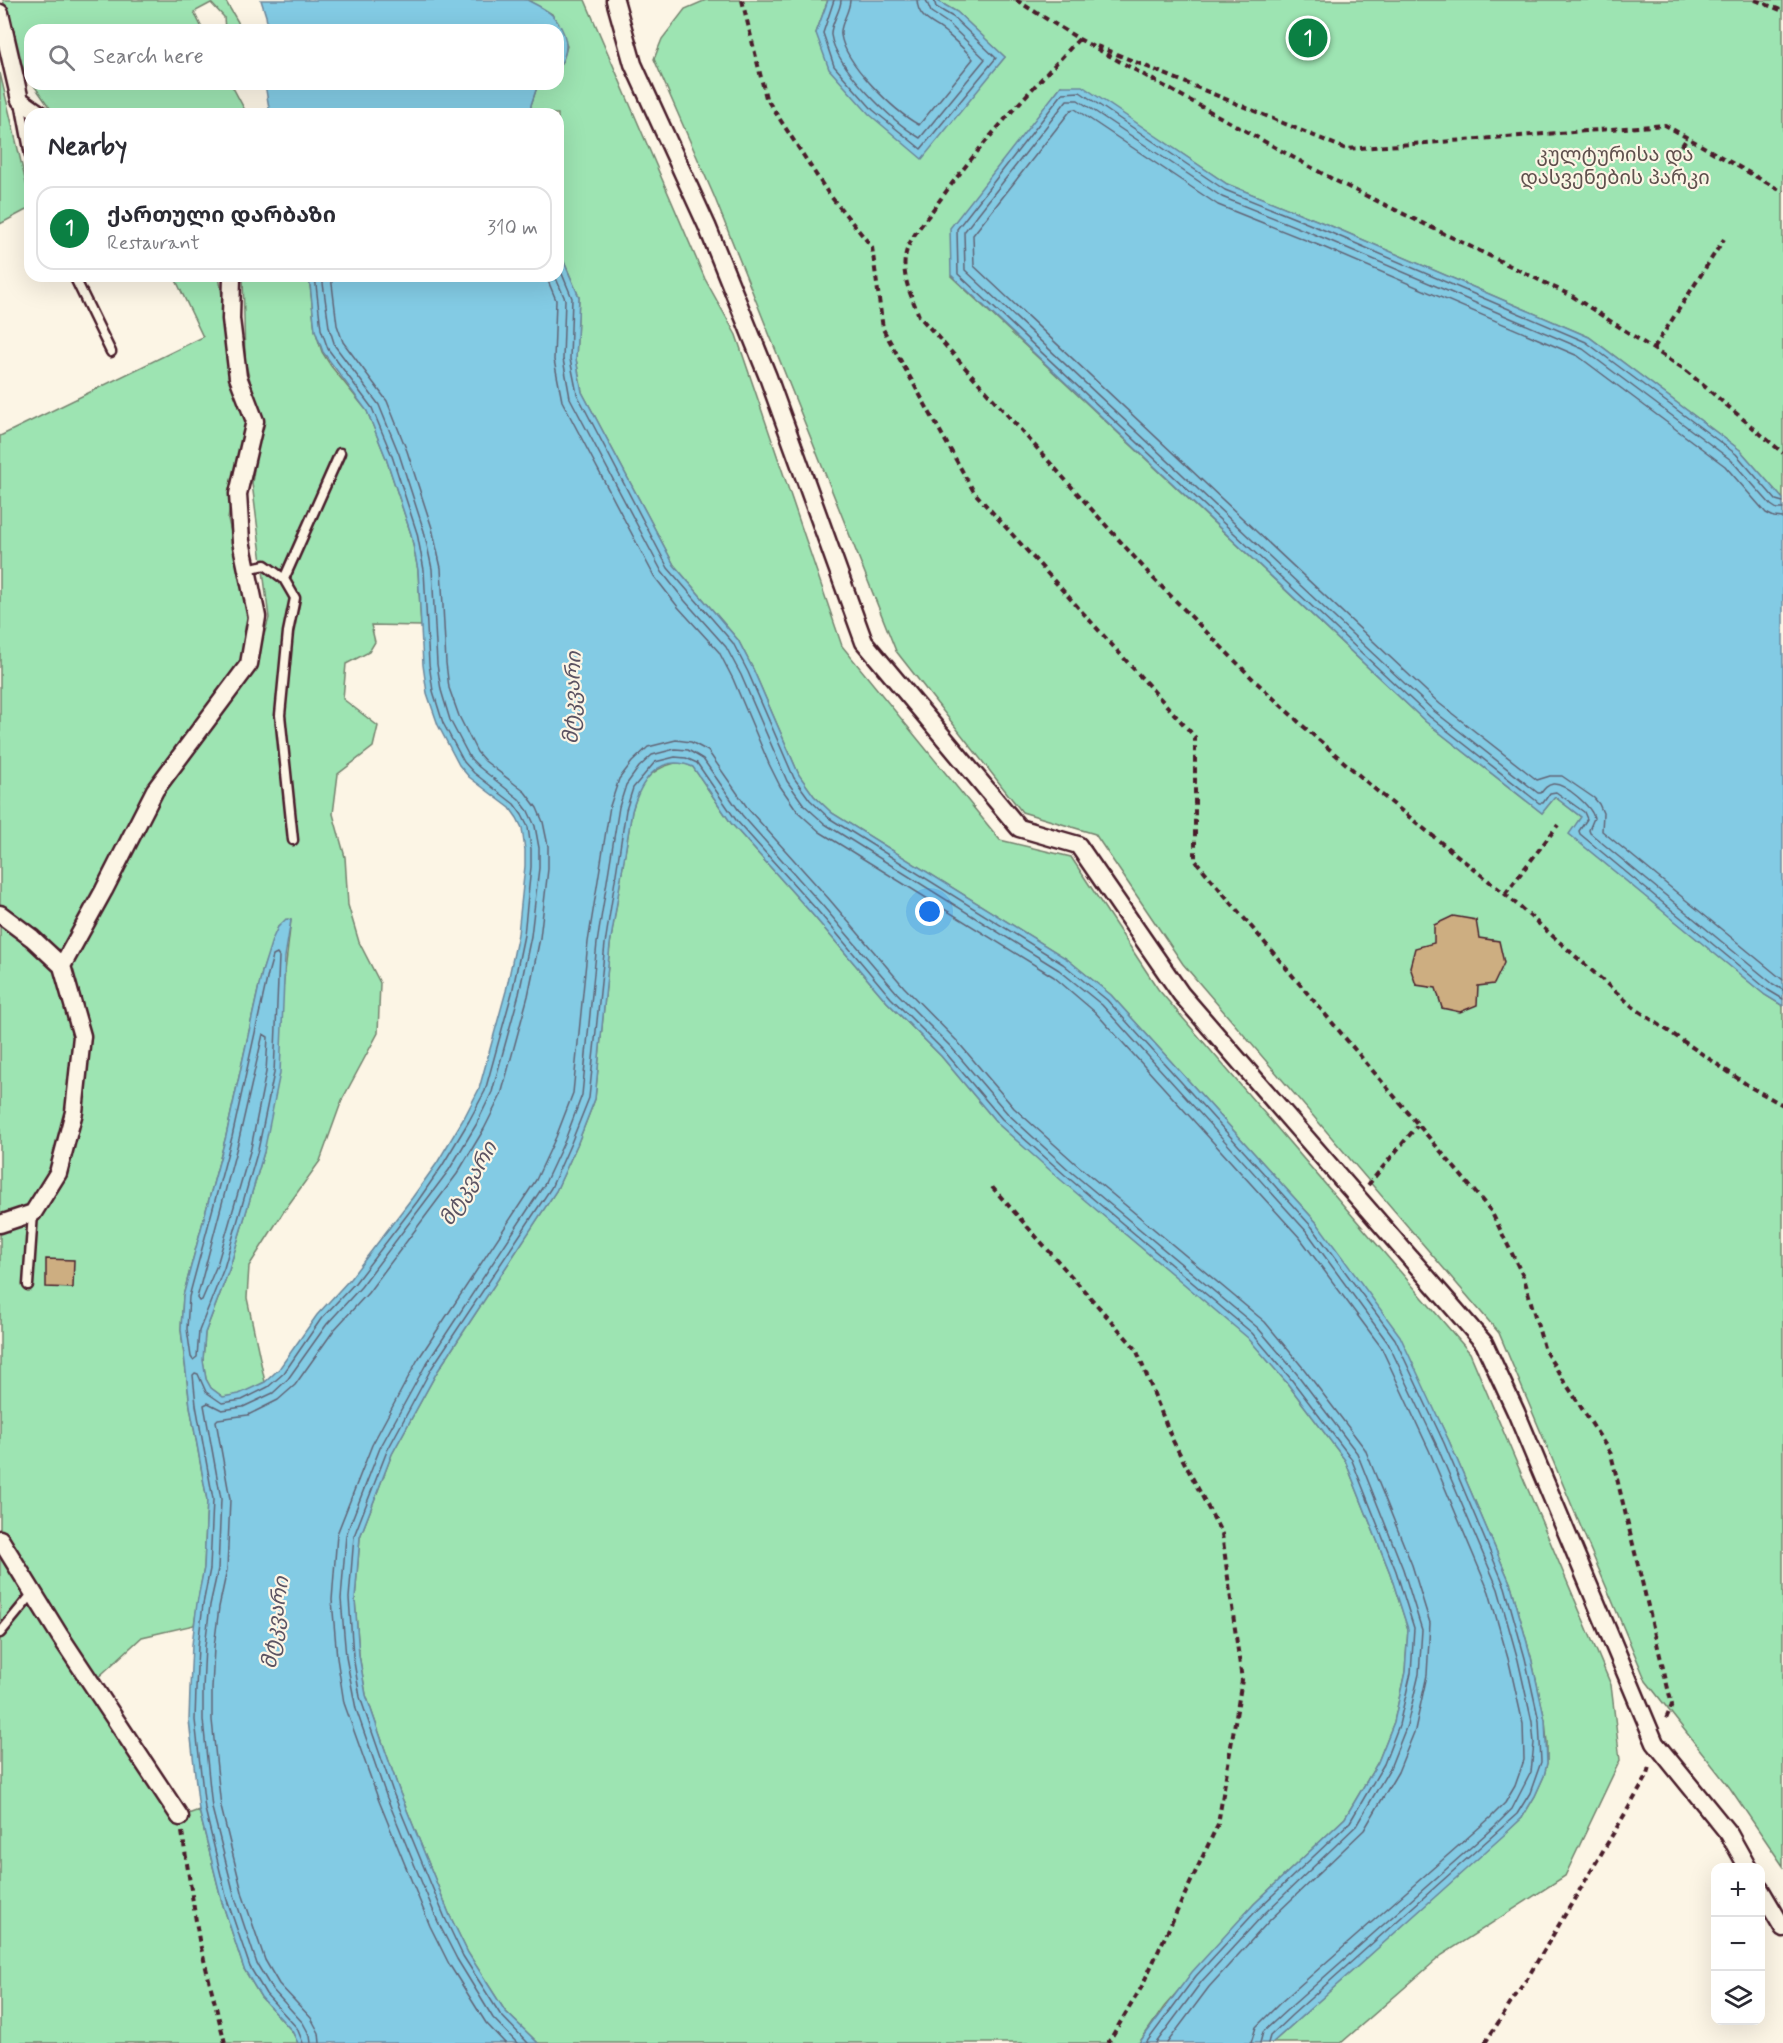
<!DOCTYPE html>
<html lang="en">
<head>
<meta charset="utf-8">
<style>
  :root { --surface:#fff; --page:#f2f2f3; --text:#2b2b33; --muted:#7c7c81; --line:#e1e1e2; --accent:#0b8043 }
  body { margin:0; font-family:Mynerve,"Noto Sans Georgian",sans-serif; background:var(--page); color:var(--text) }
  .controls { position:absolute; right:18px; bottom:18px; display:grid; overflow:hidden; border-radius:12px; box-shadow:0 6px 24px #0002 }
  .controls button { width:54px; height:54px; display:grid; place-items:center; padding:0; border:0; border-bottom:2px solid var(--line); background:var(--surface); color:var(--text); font:30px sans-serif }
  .you { position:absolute; left:930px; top:912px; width:21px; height:21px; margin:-15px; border:4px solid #fff; border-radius:50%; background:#1a73e8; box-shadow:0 0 0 9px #1a73e833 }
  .badge { display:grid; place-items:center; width:39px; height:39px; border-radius:50%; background:var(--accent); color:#fff; font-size:20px; font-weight:700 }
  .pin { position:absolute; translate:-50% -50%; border:3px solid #fff; box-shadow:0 2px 6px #0006 }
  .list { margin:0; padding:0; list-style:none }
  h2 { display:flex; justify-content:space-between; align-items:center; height:78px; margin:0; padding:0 24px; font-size:26px }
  h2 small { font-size:20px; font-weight:400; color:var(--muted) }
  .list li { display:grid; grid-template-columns:39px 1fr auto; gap:18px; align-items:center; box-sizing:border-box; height:84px; margin:0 12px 12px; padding:0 12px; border:2px solid var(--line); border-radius:18px }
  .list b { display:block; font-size:22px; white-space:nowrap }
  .list p { margin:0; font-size:20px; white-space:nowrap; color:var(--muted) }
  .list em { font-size:20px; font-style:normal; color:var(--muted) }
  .icon { flex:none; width:33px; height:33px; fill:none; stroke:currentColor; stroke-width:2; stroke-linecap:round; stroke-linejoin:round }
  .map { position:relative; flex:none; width:1783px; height:2043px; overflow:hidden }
  .search { position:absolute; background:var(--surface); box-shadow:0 6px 24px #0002; left:24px; top:24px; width:540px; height:66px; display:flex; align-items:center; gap:15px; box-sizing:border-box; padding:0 21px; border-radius:18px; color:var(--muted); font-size:22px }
  .panel { position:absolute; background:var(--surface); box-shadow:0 6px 24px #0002; left:24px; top:108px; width:540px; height:174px; border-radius:18px }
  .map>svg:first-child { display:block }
</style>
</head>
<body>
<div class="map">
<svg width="1783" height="2043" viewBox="0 0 1783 2043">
  <rect width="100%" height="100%" fill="#fcf5e5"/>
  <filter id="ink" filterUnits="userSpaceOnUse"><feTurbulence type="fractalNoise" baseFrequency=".0167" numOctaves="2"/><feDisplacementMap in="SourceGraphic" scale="12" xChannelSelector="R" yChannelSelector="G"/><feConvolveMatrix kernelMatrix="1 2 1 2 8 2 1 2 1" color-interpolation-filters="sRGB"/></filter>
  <g filter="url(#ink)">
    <path fill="#9de4b2" stroke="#74826e" stroke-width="1.5" d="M3 0H225L238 22 240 30H225L224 17 211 3 194 12 203 30H30V79L24 71Z
      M527 0H585L705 279 736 335 842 646 1000 840 1071 857 1158 989 1470 1353 1611 1685 1620 1760 1565 1876 1442 1955 1341 2043H1272L1522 1818 1535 1796 1544 1776 1547 1763V1743L1545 1720 1531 1657 1511 1585 1449 1441 1424 1389 1317 1223 1111 995 1067 959 832 813 814 796 799 775 753 669 738 640 674 565 582 392 576 359 579 297 564 262 558 254V114H530L531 105 538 84H558V67L563 60 567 46 552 14Z
      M706 0H828L816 33 966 103 1005 57 957 12 936 0H1783V499L1740 450 1589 337 1331 226 1227 184 1161 140 1061 86 1015 147 951 276 1426 722 1542 813 1555 797 1581 817 1570 834 1765 995 1783 1006V1866L1730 1788 1646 1681 1499 1333 1183 964 1095 834 1022 812 896 651 714 196 654 59 662 39 685 9Z
      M0 73 30 200V208L0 224Z
      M33 84H231L247 114H66L52 111Z
      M174 276H219L235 381 249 430 233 488 228 519 249 612 240 665 255 666 269 618 252 483 261 424 245 361 243 276H309L315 330 322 352 331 366 367 411 386 458 411 534 418 570 421 626 371 625 375 642 369 652 346 664 343 699 378 726 373 747 338 774 333 814 345 857 348 905 359 942 380 983 378 1033 342 1100 320 1161 284 1211 249 1266 247 1298 265 1382 239 1395 223 1397 211 1388 206 1379 203 1360 205 1333 229 1270 264 1152 291 920 288 919 278 927 262 972 226 1136 183 1296 181 1330 190 1406 207 1500 204 1568 194 1625 142 1637 92 1683 180 1817 199 1810 222 1902 244 1969 261 1997 292 2031 298 2043H0V436L203 337Z
      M675 763H684L693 767 731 823 812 914 887 1002 941 1056 998 1124 1118 1228 1248 1337 1287 1383 1345 1460 1390 1573 1408 1629 1405 1672 1394 1722 1378 1762 1345 1818 1254 1904 1164 2007 1139 2043H538L505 2011 468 1953 450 1916 400 1793 366 1695 359 1655 355 1599 360 1537 392 1454 437 1372 556 1191 577 1145 595 1099 610 945 632 811C639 785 647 770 675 763Z"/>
    <path fill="#83cbe4" stroke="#6c869a" stroke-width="1.5" d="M261 0H527C535 4 546 9 552 15 566 30 572 50 558 67V30H268L266 16Z
      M828 0H936L957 12 1005 57 922 159 869 114 829 69 816 33Z
      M265 84H538L531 105 530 114H270Z
      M1061 86H1082L1227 184 1331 226 1589 337 1740 450 1783 499V1006L1765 995 1569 834 1581 817 1555 797 1542 813 1426 722 951 275 950 228Z
      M558 254 564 262 579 297 576 359 582 392 674 565 738 640 753 669 799 775 814 796 832 813 1067 959 1111 995 1317 1223 1400 1336 1449 1441 1511 1585 1531 1657 1545 1720 1547 1763 1544 1776 1535 1796 1522 1818 1504 1835 1272 2043H1139L1192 1972 1254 1904 1345 1818 1378 1762 1394 1722 1405 1672 1408 1629 1390 1573 1345 1460 1287 1383 1248 1338 1061 1180 998 1124 941 1056 887 1002 812 914 731 823 693 767C658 752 640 783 632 811L610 945 595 1099 577 1145 556 1191 437 1372 392 1454 360 1537 355 1599 359 1655 366 1695 400 1793 450 1916 468 1953 505 2011 538 2043H298L292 2031 261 1997 244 1969 222 1902 199 1810 189 1720 190 1689 192 1645 197 1603 204 1568 207 1500 190 1406 181 1329 183 1296 226 1136 262 972 272 940 278 927 286 919 291 920 285 957 280 1073 264 1152 229 1270 205 1333 203 1360 206 1379 211 1388 223 1397 239 1394 265 1382 279 1369 317 1315 350 1279 412 1198 437 1163 464 1118 479 1089 506 991 518 934 525 866V850L522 828 517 818 510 808 469 777 459 765 438 725 427 693 423 665 418 570 411 534 386 458 367 411 323 352 315 330 309 276H558Z"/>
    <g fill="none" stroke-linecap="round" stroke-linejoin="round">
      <path stroke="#616475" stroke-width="1.5" d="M834 0 823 33 834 66 873 110 921 149 996 58 953 17 936 7 934 0
        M841 0C841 11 830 24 831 35 836 68 892 121 920 138L985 59 949 24 931 12 926 0
        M850 0C850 12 839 25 841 35 845 64 894 111 919 125L973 59C966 50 954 40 945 32 932 22 918 19 917 0
        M558 264 572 298 570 359 577 394 668 568 733 643 748 672 794 778 810 800 829 818 1063 964 1107 1000 1312 1227 1395 1339 1444 1443 1505 1587 1525 1658 1539 1721 1541 1762 1530 1793 1517 1814 1292 2015 1270 2036 1268 2043
        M546 276 556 300 554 360 562 401 654 576 678 607 719 652 733 679 769 764 780 786 798 812 820 832 1054 977 1095 1012 1300 1238 1381 1347 1429 1450 1489 1592 1509 1662 1523 1724 1524 1760 1515 1786 1505 1803 1490 1818 1280 2003 1256 2027 1251 2043
        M555 276 565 299 563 359 570 398 662 572 685 601 726 647 741 675 787 781 804 805 825 824 1059 970 1102 1005 1307 1232 1388 1343 1437 1446 1498 1589 1518 1660 1532 1722 1534 1743 1531 1772 1512 1809 1496 1825 1287 2010 1263 2032 1260 2043
        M1783 502 1776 500 1736 454 1586 342 1329 232 1225 190 1080 92 1063 93 957 229 958 274 1430 717 1539 803H1543L1550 793 1556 792 1584 812 1587 819 1579 831 1580 834 1768 990 1783 999
        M1783 509H1777L1771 505 1731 460 1583 349 1326 239 1222 197 1078 100H1067L964 232 965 270 1434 711 1538 793H1541C1544 789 1547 785 1553 784 1565 783 1592 807 1594 818L1589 830 1590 833 1773 984 1783 990
        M1783 518 1774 517 1766 513 1725 466 1578 356 1323 247 1218 205 1075 109 1071 110 973 235 974 266 1440 704 1537 780 1550 776H1562L1594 798 1599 804 1603 813 1602 831 1783 980
        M277 954 279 957 274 1073 258 1150 224 1268 199 1331 197 1357 193 1360 191 1357 187 1329 189 1297 232 1137 268 974 273 956Z
        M263 1034 268 1037 266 1072 251 1148 217 1265 202 1300 199 1301 197 1298 239 1139Z
        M303 2043 297 2028 266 1994 250 1967 227 1900 205 1809 195 1720 196 1689 198 1646 203 1604 210 1569 213 1499 196 1405 193 1375 195 1373 198 1374 206 1392 222 1403 242 1400 268 1387 284 1373 321 1319 355 1283 417 1202 442 1166 469 1121 485 1091 512 993 524 935 531 867V849L528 827 522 815 514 804 474 773 464 762 443 723 433 691 429 664 424 570 417 533 392 456 372 408 328 349 321 329 315 276
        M311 2043 310 2036 303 2023 272 1989 257 1964 235 1898 212 1808 203 1720V1689L205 1646 210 1605 218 1569 221 1499 204 1405 208 1403 222 1410 243 1407 273 1393 288 1379 327 1324 361 1287 449 1170 476 1125 492 1092 519 994 531 936 539 868V848L535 826 528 811 519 799 479 767 470 758 450 720 441 690 437 664 432 569 424 531 399 454 379 405 335 346 329 327 322 276
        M320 2043 319 2033 311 2018 279 1984 265 1960 243 1896 221 1807 212 1720V1689L214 1647 219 1607 227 1570 230 1499 216 1421 218 1419 248 1415 278 1400 295 1385 334 1330 368 1293 457 1174 484 1129 501 1095 528 996 540 938 548 869V846L543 822 537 808 525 792 485 761 477 752 459 716 449 688 446 663 441 568 432 528 407 451 387 401 343 342 337 325 331 276
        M505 2043 486 2023 449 1964 430 1926 379 1801 344 1703 337 1658 332 1600 337 1534 372 1445 417 1361 536 1180 556 1137 573 1093 588 942 610 806 619 779 632 762 648 747 676 740 691 742 708 751 749 810 829 899 904 987 957 1041 1014 1108 1075 1163 1265 1322 1304 1369 1365 1449 1412 1565 1430 1623 1427 1675 1415 1730 1398 1772 1364 1830 1270 1920 1209 1987 1167 2043
        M517 2043 493 2018 457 1959 438 1922 387 1798 356 1709 346 1657 341 1599 346 1535 380 1448 425 1366 544 1185 565 1140 582 1095 597 943 619 807 626 785 639 767 652 755 675 749 688 750 703 759 742 815 822 905 897 993 951 1047 1008 1114 1069 1170 1258 1328 1297 1374 1357 1453 1403 1569 1422 1630 1419 1674 1407 1725 1390 1768 1356 1826 1264 1914 1202 1981 1156 2043
        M528 2043 500 2014 463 1956 445 1918 394 1795 360 1697 353 1656 349 1598 354 1536 387 1451 431 1369 551 1188 571 1143 589 1098 605 944 626 810 633 788 655 762 675 757 686 758 697 763 736 820 817 910 891 998 945 1052 1002 1119 1065 1175 1252 1333 1291 1379 1351 1458 1396 1571 1414 1628 1411 1673 1399 1725 1384 1764 1350 1822 1258 1909 1196 1976 1146 2043"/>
    </g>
    <path fill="#cdae81" stroke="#4a1f2b" stroke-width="1.5" d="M1309 31 1322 39 1315 49 1302 40Z
      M1453 916 1476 920 1479 938 1499 941 1504 963 1494 984 1478 986 1477 1005 1460 1012 1442 1008 1436 988 1416 985 1410 967 1415 948 1434 943V925Z
      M46 1259 74 1260 73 1288 46 1287Z"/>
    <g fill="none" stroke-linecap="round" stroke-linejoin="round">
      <defs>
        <path id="service" d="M20 102 30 155
          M74 276 111 352
          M247 569 265 565 284 579 295 598 288 632 280 715 293 840
          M284 579 340 453
          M28 1285 33 1213
          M0 1633 33 1593"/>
        <path id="minor" d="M615 0 633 64 707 226 768 377 864 642 1019 828 1078 845 1181 994 1484 1343 1516 1412 1655 1743 1729 1834 1748 1868
          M0 13 20 100 40 114
          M0 914 32 938 62 966 82 1036 74 1112 58 1173 33 1213 0 1224
          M62 966 104 890 155 790 249 664 257 617 241 541 238 494 255 421 238 377 231 319 232 276
          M0 1539 60 1636 180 1817
          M1760 1889 1783 1928"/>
      </defs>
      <use href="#service" stroke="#4a1f2b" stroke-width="13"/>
      <use href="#minor" stroke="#4a1f2b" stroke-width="21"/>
      <path stroke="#4a1f2b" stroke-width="4" stroke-dasharray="6 4.5" stroke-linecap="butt" d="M742 0 766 98 828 193 872 247 883 329 974 492 1195 737V860L1491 1211 1524 1278 1545 1351 1611 1454 1672 1705 1666 1719
        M1016 0 1079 39 1336 181 1572 296 1684 369 1783 453
        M1755 0 1783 11
        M1079 39C1026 95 977 147 932 211 922 225 907 241 905 258 902 279 912 297 919 316L1153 578 1255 681 1303 726 1377 791 1505 894 1633 1007 1752 1088 1783 1105
        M1097 46 1346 149 1665 125 1783 192
        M1676 155 1687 138
        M1654 348 1724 239
        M1505 894 1558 825
        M1368 1185 1417 1126
        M992 1187 1136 1349 1172 1439 1222 1534 1242 1680 1218 1824 1141 1988 1108 2043
        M182 1832 199 1940 225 2043
        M1485 2043 1531 1972 1648 1775 1650 1766"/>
      <use href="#service" stroke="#fcf5e5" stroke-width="8"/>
      <use href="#minor" stroke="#fcf5e5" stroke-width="16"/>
    </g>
  </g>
  <g text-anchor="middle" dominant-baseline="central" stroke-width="4.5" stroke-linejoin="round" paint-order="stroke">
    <g font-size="20" fill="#5f504d" stroke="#fcf5e5">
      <text x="1615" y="155">კულტურისა და<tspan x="1615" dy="23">დასვენების პარკი</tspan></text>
    </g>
    <g font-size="21" font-style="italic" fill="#5b5362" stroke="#fcf5e5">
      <text transform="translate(573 698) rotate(-88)">მტკვარი</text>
      <text transform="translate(469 1184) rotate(-60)">მტკვარი</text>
      <text transform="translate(276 1623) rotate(-82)">მტკვარი</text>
    </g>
  </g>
</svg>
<div class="controls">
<button>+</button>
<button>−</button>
<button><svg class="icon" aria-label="layers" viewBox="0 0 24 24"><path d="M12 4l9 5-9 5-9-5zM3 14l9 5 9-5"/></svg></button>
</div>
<div class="you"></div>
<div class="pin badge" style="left:1308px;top:38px">1</div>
<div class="search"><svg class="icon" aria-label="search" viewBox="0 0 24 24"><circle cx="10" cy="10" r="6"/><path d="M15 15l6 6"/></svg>Search here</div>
<section class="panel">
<h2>Nearby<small></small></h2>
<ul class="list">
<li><span class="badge">1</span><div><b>ქართული დარბაზი</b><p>Restaurant</p></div><em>310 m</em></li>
</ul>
</section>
</div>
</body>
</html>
